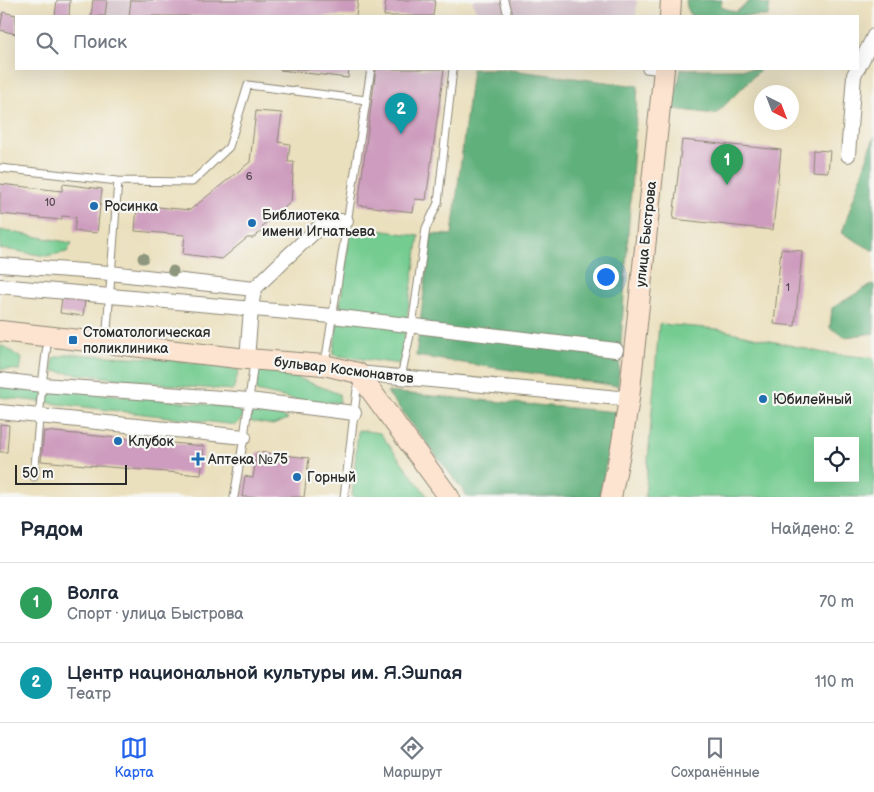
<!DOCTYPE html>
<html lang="ru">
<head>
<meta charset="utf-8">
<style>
  :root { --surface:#fff; --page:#f6f6f7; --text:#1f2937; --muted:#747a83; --line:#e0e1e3; --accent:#2563eb }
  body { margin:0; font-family:"Balsamiq Sans",sans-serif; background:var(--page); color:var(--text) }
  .controls { position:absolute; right:15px; bottom:15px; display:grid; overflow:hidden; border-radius:0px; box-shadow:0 5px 20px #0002 }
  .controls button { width:45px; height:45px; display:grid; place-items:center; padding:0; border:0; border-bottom:1px solid var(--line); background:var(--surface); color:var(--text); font:25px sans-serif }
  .compass { position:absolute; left:754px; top:85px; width:45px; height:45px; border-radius:50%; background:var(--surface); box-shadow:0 5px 20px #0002; rotate:138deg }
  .scale { position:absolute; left:15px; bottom:12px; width:112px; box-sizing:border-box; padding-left:5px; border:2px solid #2b2b2b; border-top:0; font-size:14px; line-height:18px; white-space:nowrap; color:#2b2b2b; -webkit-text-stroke:4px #f6f6f2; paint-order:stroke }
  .you { position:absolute; left:605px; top:276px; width:18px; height:18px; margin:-12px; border:4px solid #fff; border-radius:50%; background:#1a73e8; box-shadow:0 0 0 8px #1a73e833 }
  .badge { display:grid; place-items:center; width:32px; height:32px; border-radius:50%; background:var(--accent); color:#fff; font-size:16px; font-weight:700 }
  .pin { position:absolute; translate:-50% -41px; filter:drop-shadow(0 1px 2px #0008) }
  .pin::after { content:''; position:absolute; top:26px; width:18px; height:15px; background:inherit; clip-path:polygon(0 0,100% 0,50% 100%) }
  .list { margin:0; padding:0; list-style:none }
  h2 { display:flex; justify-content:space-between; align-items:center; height:65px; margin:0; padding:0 20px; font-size:21px }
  h2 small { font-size:16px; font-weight:400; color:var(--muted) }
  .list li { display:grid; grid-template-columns:32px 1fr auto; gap:15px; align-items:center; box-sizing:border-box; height:80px; padding:0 20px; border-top:1px solid var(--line) }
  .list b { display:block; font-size:19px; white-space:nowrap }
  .list p { margin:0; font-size:16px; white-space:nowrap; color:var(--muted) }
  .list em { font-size:16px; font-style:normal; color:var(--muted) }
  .icon { flex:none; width:28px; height:28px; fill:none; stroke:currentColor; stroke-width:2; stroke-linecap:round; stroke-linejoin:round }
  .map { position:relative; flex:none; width:874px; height:497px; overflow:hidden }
  .search { position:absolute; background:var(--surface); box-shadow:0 5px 20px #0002; left:15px; right:15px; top:15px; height:55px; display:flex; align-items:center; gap:12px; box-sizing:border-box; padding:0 18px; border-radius:0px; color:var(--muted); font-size:19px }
  .sheet { height:225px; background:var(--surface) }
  nav { display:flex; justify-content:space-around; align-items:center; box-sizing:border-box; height:70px; border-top:1px solid var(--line); background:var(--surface); font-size:14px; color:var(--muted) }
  nav a { display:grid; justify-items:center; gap:2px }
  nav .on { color:var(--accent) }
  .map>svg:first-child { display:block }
</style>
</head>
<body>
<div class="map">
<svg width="874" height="497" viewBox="0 0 874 497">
  <rect width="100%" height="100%" fill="#f6f6f2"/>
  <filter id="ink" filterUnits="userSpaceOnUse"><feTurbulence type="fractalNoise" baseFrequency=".02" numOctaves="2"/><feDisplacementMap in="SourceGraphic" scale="10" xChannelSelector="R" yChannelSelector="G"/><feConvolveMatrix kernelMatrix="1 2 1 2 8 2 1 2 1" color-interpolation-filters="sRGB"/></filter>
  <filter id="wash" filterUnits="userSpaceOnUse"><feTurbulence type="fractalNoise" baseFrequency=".0096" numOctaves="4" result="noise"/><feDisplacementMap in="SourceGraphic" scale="20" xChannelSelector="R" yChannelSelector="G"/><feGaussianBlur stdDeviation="1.12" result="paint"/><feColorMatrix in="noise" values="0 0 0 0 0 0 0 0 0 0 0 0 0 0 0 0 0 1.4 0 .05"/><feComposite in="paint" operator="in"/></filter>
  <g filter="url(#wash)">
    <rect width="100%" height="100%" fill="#ebe0be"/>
    <path fill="#d2bdc7" d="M107 0H131L129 16H105Z
      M472 0H637L636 16H478Z"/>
    <path fill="#75cc91" stroke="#507c5e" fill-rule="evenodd" d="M351 226 419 236 400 364 333 355Z
      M0 230 72 243 67 252 46 256 10 250 0 249Z
      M659 324 718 329 824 353 874 358V497H645ZM818 441H855V478H818Z
      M0 346 5 347 22 359 20 370 0 369Z
      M70 354 168 359 239 370 233 390 190 387 53 371V358Z
      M258 370 283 372 339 394 340 403 296 400 256 391Z
      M0 383 240 408 243 417 236 425 0 397Z
      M252 408 279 414 288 419 273 425 249 421Z
      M358 430 380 433 428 497H352Z"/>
    <path fill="#60b07b" stroke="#466e53" d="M686 0H722L721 7 736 12 751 0 770 5 768 16H691L687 7Z
      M472 69H503L638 86 618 386 416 356 431 234 452 235Z
      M681 69H761L716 114 673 109Z
      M874 137V251L842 233Z
      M872 284 874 285V333L846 337 830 328 832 308Z
      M387 392 617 412 599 497H468Z"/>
    <g id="blocks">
      <path fill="#ce9cbe" d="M57 0H70L69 16H55Z
        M93 0H107L105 16H91Z
        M131 0H358L356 16H129Z
        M386 0H435L433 16H384Z
        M3 12 16 15V34L0 30Z
        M280 69H349L348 78 280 70Z
        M376 69H444L426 200 415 199 413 212 358 205Z
        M256 111 282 113 278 142 290 144 288 162H294L291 202 263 225 262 231 253 238H247L222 259 183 254 185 235 135 231 137 205 190 210 250 162Z
        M682 140 781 150 773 230 673 219Z
        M813 150 830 151 828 172 812 171Z
        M0 184 62 191 63 184 102 189 97 233 74 231 76 217 62 216 61 220 0 214Z
        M781 249 802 251 795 326 774 324Z
        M62 298 85 301 83 316 60 313Z
        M0 424 9 425 7 452H0Z
        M44 431 204 446 201 475 41 461Z
        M257 452 309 458 304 497H242L245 476 253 478Z"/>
    </g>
  </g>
  <g filter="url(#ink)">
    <use href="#blocks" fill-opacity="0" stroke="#8b8674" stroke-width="1"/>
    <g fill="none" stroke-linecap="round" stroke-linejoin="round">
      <defs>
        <path id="lane" d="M504 0 508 16
          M646 69 663 71
          M0 168 118 181 192 182 229 147 248 85 366 100
          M106 343 118 181
          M325 364 371 69
          M401 377 412 326 426 228 438 203 453 69
          M34 477 42 385 48 337
          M234 497 244 437 254 362
          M344 497 358 381"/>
        <path id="street" d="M858 68 874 36
          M848 155 854 75 857 69
          M0 265 110 273 254 289
          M0 286 332 316 616 350
          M247 359 251 309 254 289 287 257 326 221H346
          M358 373 629 399
          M0 380 42 385 249 400 354 413
          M0 412 244 437"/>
        <path id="secondary" d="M670 16 671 0
          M0 331 247 359 324 365 358 373 449 497
          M611 497 621 448 629 399 664 69"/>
      </defs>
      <use href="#lane" stroke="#8b8674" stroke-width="9"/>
      <use href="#street" stroke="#8b8674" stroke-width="16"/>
      <use href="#secondary" stroke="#8b8674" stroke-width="22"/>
      <use href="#lane" stroke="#fff" stroke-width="7"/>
      <use href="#street" stroke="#fff" stroke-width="14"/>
      <use href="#secondary" stroke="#fde4d0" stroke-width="20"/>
    </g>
    <g fill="#8e977e">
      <circle cx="143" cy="258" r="5.5"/>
      <circle cx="173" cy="271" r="5.5"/>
    </g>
  </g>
  <g fill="#1f6fb2" stroke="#f6f6f2" stroke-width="2">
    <circle cx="94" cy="206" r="5"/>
    <circle cx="252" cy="223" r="5"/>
    <rect x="68" y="335" width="10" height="10" rx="2.5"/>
    <circle cx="763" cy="399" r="5"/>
    <circle cx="118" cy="441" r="5"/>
    <path d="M195.5 451.5h5v5h5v5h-5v5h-5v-5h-5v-5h5z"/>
    <circle cx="297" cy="477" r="5"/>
  </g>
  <g text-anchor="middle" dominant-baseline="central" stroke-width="4.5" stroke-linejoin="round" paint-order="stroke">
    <g font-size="11" fill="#544750">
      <text x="249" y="176">6</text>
      <text x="50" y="202">10</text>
      <text x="788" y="287">1</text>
    </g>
    <g font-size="14" fill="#2b2b2b" stroke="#f6f6f2" text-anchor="start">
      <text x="104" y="206">Росинка</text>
      <text x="262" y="215">Библиотека<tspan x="262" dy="16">имени Игнатьева</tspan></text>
      <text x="83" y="332">Стоматологическая<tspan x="83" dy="16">поликлиника</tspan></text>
      <text x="773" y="399">Юбилейный</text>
      <text x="128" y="441">Клубок</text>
      <text x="208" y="459">Аптека №75</text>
      <text x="307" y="477">Горный</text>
    </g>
    <g font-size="14" fill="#2b2b2b" stroke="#f6f6f2">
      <text transform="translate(646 234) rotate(-84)">улица Быстрова</text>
      <text transform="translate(344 370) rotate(7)">бульвар Космонавтов</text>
    </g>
  </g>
</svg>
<div class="controls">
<button><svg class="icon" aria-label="locate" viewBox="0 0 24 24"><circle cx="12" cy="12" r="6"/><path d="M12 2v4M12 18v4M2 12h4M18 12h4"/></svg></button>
</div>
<svg class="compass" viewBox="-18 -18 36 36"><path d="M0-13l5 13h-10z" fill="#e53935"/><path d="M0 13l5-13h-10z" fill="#747a83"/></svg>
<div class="scale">50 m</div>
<div class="you"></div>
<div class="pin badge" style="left:727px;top:185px;background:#2e9e5b">1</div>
<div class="pin badge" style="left:401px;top:134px;background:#0f9aa8">2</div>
<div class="search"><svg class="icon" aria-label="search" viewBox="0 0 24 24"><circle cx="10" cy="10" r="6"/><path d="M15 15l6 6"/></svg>Поиск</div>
</div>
<section class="sheet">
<h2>Рядом<small>Найдено: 2</small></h2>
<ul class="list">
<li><span class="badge" style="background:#2e9e5b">1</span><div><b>Волга</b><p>Спорт · улица Быстрова</p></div><em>70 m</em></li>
<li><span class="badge" style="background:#0f9aa8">2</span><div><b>Центр национальной культуры им. Я.Эшпая</b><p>Театр</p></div><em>110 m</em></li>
</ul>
</section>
<nav>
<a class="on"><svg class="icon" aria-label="map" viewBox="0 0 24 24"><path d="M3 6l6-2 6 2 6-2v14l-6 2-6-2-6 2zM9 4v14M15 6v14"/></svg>Карта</a>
<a><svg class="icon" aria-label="directions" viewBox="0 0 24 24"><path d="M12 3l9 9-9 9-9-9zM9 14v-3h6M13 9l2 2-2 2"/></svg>Маршрут</a>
<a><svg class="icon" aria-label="saved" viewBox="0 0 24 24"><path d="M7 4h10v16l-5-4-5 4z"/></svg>Сохранённые</a>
</nav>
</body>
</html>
